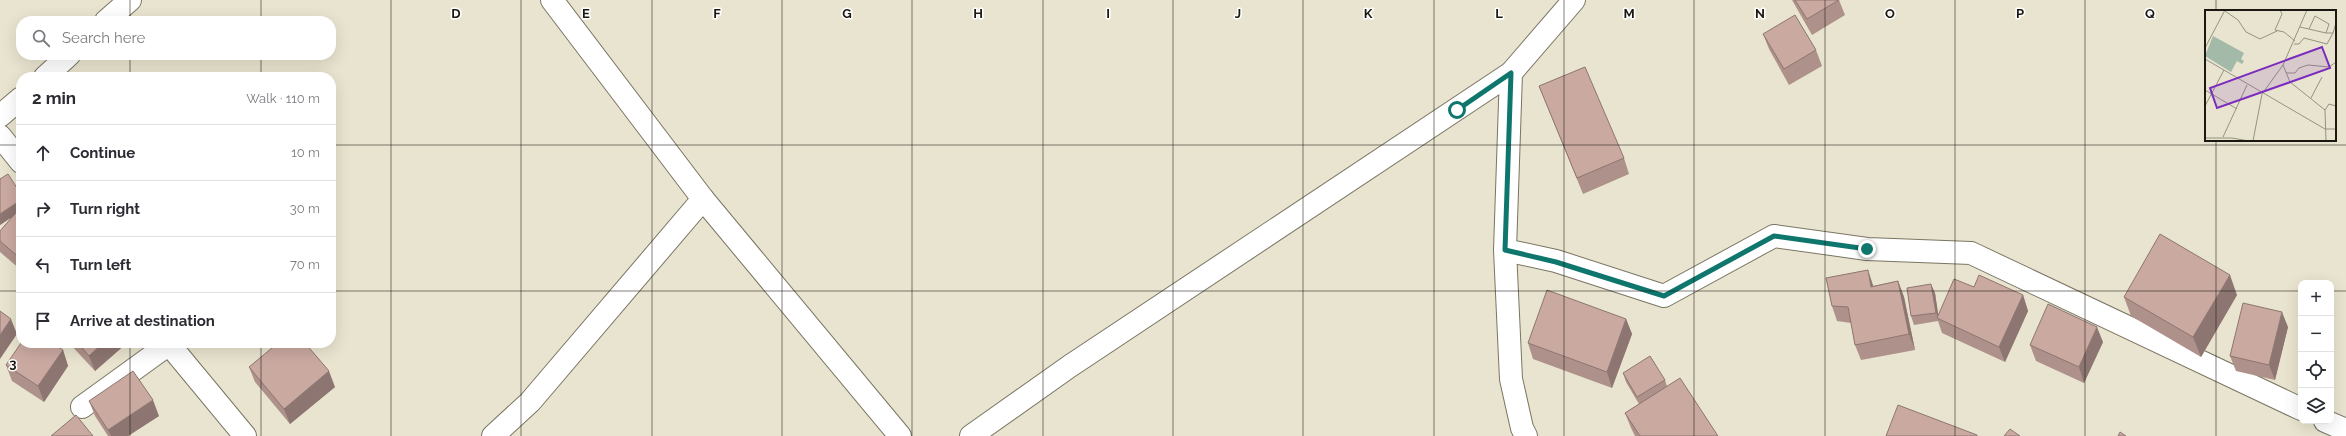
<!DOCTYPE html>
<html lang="en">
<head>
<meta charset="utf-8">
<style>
  :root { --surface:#fff; --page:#f7f7f7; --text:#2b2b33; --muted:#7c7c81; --line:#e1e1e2 }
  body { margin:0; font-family:Raleway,sans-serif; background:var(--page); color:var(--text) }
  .controls { position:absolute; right:12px; bottom:12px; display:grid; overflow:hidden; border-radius:8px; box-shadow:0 4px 16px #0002 }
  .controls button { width:36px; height:36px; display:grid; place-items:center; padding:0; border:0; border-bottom:1px solid var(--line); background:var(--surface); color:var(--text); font:20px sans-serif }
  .stop { position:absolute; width:12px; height:12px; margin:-9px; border:3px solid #0f766e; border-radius:50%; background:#fff }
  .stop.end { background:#0f766e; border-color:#fff; box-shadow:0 1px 4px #0008 }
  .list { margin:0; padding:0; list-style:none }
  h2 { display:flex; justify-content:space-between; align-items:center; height:52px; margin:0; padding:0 16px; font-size:17px }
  h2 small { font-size:13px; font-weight:400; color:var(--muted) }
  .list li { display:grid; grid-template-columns:26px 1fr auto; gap:12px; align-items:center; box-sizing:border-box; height:56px; padding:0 16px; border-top:1px solid var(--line) }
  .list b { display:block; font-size:15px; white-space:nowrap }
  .list em { font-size:13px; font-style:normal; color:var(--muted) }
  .icon { flex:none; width:22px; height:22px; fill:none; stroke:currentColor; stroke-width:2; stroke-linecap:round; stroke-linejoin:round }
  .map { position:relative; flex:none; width:2346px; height:436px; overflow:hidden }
  .search { position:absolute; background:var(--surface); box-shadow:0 4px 16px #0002; left:16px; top:16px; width:320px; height:44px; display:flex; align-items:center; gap:10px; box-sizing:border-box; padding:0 14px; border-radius:16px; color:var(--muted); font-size:15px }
  .panel { position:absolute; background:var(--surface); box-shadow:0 4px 16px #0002; left:16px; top:72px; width:320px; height:276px; border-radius:16px }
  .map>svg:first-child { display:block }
</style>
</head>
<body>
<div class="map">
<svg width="2346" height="436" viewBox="0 0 2346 436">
  <rect width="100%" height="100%" fill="#e9e4cf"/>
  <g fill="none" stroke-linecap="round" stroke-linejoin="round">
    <defs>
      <path id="street" d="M106 21 130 0
        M45 77 69 55
        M0 116 21 98
        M0 136 21 162
        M1505 250 1556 261 1664 296 1774 236 1867 249 1971 253 2301 409
        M168 343 245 436
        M82 407 169 344
        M2325 421 2346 430
        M493 436 530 402 703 199
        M1526 436 1522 428 1511 379 1505 250 1511 73 1574 0"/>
      <path id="secondary" d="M552 0 703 199 900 436
        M971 436 1070 366 1511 73"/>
    </defs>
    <use href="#street" stroke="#7a7563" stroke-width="24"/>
    <use href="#secondary" stroke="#7a7563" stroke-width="24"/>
    <use href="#street" stroke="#fff" stroke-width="22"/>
    <use href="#secondary" stroke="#fff" stroke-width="22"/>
  </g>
  <path fill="#ae918a" d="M1792 0H1839L1845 15 1812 35Z
    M1763 34 1816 50 1822 66 1789 85 1769 49Z
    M1539 86 1624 158 1629 174 1583 194 1545 101Z
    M0 179 21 194V270L0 252V231L12 217 0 225Z
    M1898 281 1904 297 1915 350 1861 360 1855 345 1851 323 1837 321 1832 306 1873 286Z
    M1974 287 2023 295 2028 311 2005 362 1942 333 1938 321 1914 325 1911 316 1935 293 1938 315Z
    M2237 295 2201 357 2131 316 2124 297Z
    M1626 319 1632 334 1612 388 1533 359 1528 343Z
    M2288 327 2275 380 2236 371 2230 356Z
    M2103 342 2084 383 2036 361 2030 345Z
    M69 343H127L95 371Z
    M63 350 68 366 44 402 12 381 6 365Z
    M249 367 335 387 290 424 255 382Z
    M1623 373 1665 380 1667 386 1718 436H1635L1631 428 1625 413 1639 404 1626 382Z
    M89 401 159 416 128 436H108L95 416Z"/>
  <path fill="#8d7671" d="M21 200V211L0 225V214Z
    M1868 270 1873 285 1877 302 1871 287Z
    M2230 275 2237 295 2201 357 2193 337Z
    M1898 281 1904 297 1915 350 1909 334Z
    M1931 284 1935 293 1939 319 1936 313Z
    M2023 295 2028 311 2005 362 1999 347Z
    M2282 312 2288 327 2275 380 2269 365Z
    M11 319 17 334 0 359V335Z
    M1626 319 1632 334 1612 388 1607 372Z
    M2097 327 2103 342 2084 383 2079 367Z
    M103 343H127L95 371 89 356Z
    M63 350 68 366 44 402 38 386Z
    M329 371 335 387 290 424 284 409Z
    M153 400 159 416 128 436H111L108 430Z"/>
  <path fill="#caa9a1" stroke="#8d7671" d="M1795 0H1839L1807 19Z
    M1795 15 1816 50 1784 69 1763 34Z
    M1585 67 1624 158 1577 178 1539 86Z
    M8 174 21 194V200L0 214V179Z
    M21 207V259L0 241V231Z
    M2160 234 2230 275 2193 337 2124 297Z
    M1868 270 1871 287 1898 281 1909 334 1855 345 1848 307 1832 306 1826 278Z
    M1979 275 2023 295 1999 347 1937 318 1954 279 1974 287Z
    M1931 284 1936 313 1911 316 1907 288Z
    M1547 290 1626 319 1607 372 1528 343Z
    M2243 303 2282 312 2269 365 2230 356Z
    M2048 304 2097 327 2079 367 2030 345Z
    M0 311 11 319 0 335Z
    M21 343H52L63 350 38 386 6 365Z
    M78 343H103L89 356Z
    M278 343H305L329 371 284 409 249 367Z
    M1650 356 1665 380 1637 397 1623 373Z
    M133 371 153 400 108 430 89 401Z
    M1680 378 1718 436H1640L1625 413Z
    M1898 405 1977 435V436H1886Z
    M76 415 93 436H51Z
    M2010 429 2020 436H2004Z
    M2120 432 2126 436H2118Z"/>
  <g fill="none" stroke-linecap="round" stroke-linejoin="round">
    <path stroke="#0f766e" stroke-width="5" d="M1457 110 1511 73 1505 250 1556 262 1664 296 1774 236 1867 249"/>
  </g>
  <path fill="none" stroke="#1a1810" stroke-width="1" stroke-opacity="0.55" d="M130 0V21M261 0V21M391 0V436M521 0V436M652 0V436M782 0V436M912 0V436M1043 0V436M1173 0V436M1303 0V436M1434 0V436M1564 0V436M1694 0V436M1825 0V436M1955 0V436M2085 0V436M2216 0V11M130 55V77M261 55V77M2216 140V436M0 145H21M331 145H2346M0 291H21M331 291H2301M2331 291H2346M130 343V436M261 343V436"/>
  <g transform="translate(2205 10)">
    <rect width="131" height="131" fill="#e9e4cf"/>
    <path d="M8 26 39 43 36 49 39 51 37 54 32 51 26 62 0 46Z" fill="#a2baa7"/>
    <path fill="none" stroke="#969283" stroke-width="1" d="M75 0 77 4 70 20 79 22 90 31M20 1 33 10 41 22 55 29 72 21M95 17 121 23 124 14 110 6 104 19M121 23H128L131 13M89 34H94L99 28 122 34 128 23M0 38 20 0M0 49 120 119H131M78 55 85 72 120 100 121 131M81 63H90L94 58 103 55 124 57 131 52M0 80 32 99M106 88 117 67M0 96 19 60M120 100 124 94 131 96M18 127 42 75M0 128H27L44 131M48 131 57 84 78 55 102 0"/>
    <path fill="#7b2cbf" fill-opacity="0.15" stroke="#7b2cbf" stroke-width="2" d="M117 37 125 58 12 98 5 78Z"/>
    <rect width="131" height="131" fill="none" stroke="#1a1810" stroke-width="2"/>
  </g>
  <g font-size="13" text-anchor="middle" font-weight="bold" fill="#1a1810" stroke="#fff" stroke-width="3" stroke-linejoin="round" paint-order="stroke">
    <text x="456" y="18">D</text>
    <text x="586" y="18">E</text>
    <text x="717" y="18">F</text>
    <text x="847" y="18">G</text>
    <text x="978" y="18">H</text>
    <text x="1108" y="18">I</text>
    <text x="1238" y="18">J</text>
    <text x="1368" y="18">K</text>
    <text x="1499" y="18">L</text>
    <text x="1629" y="18">M</text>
    <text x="1760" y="18">N</text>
    <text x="1890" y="18">O</text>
    <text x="2020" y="18">P</text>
    <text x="2150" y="18">Q</text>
    <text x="13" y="368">3</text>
  </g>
</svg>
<div class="controls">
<button>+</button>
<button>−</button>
<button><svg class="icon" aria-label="locate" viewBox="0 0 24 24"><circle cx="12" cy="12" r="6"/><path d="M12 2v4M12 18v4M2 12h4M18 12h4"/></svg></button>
<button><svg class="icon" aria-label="layers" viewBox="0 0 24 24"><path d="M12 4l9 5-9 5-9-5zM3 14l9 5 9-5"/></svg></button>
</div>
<div class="stop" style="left:1457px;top:110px"></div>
<div class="stop end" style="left:1867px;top:249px"></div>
<div class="search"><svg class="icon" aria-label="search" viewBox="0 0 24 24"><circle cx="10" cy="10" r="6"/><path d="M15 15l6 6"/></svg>Search here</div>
<section class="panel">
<h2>2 min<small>Walk · 110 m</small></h2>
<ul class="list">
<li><svg class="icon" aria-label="ahead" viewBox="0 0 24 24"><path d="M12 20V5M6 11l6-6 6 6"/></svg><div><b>Continue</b></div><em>10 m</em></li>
<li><svg class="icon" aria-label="right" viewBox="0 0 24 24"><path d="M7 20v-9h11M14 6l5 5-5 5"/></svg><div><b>Turn right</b></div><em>30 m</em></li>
<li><svg class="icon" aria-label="left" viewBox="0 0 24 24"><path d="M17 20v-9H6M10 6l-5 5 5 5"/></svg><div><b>Turn left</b></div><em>70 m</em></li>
<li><svg class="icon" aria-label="arrive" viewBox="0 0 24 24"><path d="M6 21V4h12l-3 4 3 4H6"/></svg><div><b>Arrive at destination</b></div></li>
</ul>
</section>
</div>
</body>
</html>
